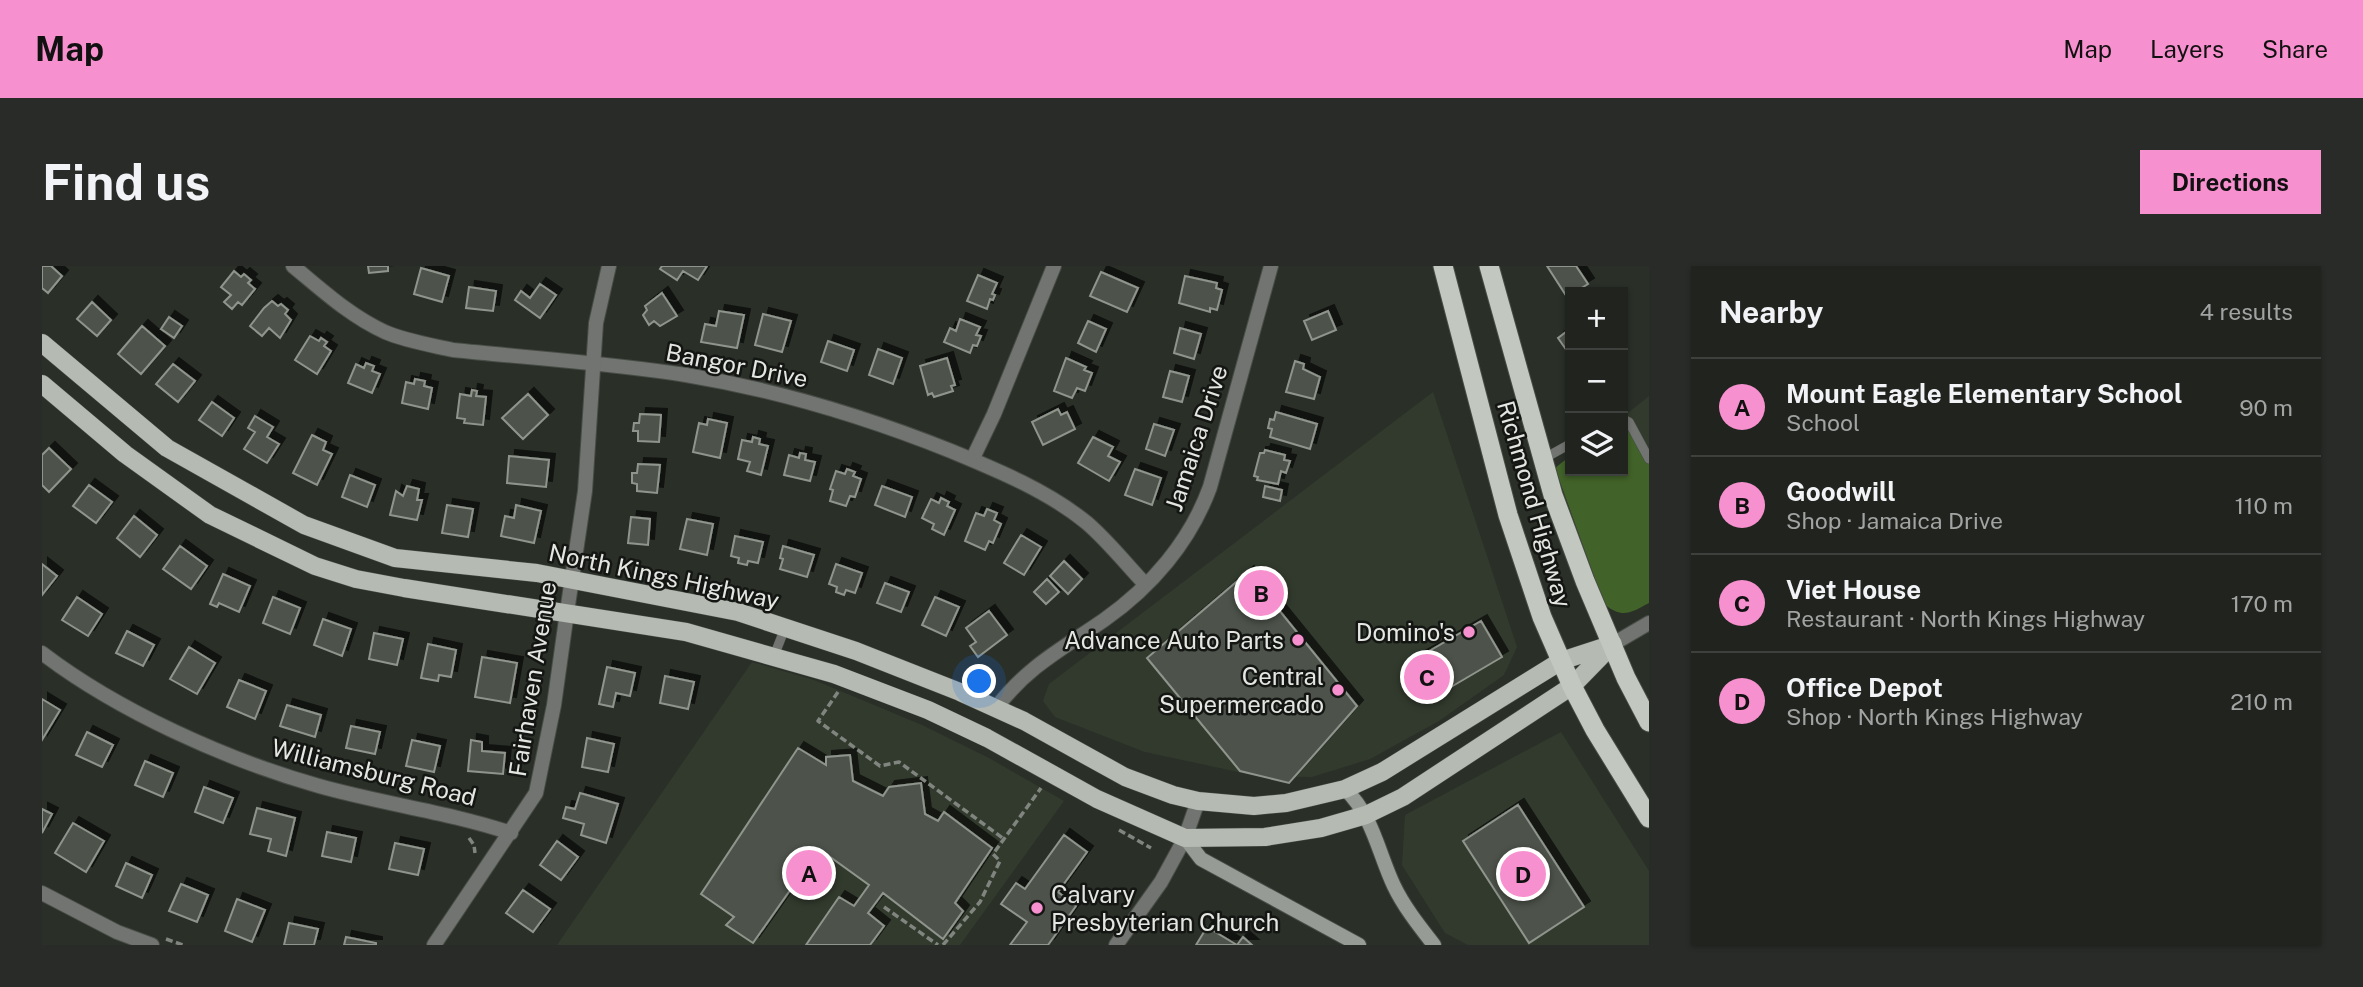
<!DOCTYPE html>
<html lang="en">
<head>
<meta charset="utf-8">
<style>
  :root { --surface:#20231e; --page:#282b27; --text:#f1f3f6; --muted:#a2a4a4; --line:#3d403c; --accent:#f790ce }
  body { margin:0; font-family:"Public Sans",sans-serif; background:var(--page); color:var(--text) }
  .controls { position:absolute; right:21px; top:21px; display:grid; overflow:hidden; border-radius:0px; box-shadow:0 2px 5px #0004 }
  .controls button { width:63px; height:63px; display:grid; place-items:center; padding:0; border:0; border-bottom:2px solid var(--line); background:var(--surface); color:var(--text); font:35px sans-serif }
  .you { position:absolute; left:938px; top:416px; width:24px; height:24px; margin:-18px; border:5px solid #fff; border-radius:50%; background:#1a73e8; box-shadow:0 0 0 10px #1a73e833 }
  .badge { display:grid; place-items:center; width:46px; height:46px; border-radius:50%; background:var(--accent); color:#111; font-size:23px; font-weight:700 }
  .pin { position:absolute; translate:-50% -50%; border:4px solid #fff; box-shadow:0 2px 7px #0006 }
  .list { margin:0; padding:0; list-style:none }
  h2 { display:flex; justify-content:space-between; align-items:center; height:91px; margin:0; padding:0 28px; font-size:30px }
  h2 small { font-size:23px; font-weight:400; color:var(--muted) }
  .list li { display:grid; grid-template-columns:46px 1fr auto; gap:21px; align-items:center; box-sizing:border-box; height:98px; padding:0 28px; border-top:2px solid var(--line) }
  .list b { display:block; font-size:26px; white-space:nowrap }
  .list p { margin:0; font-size:23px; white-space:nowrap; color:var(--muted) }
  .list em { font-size:23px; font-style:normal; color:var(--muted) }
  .icon { flex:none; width:38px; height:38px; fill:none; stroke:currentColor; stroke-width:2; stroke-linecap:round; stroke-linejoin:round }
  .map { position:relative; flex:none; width:1607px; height:679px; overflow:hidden; border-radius:0px }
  header { display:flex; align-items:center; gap:42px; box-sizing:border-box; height:98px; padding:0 35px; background:var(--accent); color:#111 }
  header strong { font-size:33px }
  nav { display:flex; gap:38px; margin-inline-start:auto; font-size:24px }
  .intro { display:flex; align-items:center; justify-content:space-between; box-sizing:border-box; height:168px; padding:0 42px }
  h1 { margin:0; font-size:49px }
  .button { padding:18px 32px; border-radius:0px; background:var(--accent); color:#111; font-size:24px; font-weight:700 }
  main { display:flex; gap:42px; padding:0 42px }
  aside { flex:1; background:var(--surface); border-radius:0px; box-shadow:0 2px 5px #0004 }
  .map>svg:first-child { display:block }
</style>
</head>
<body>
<header>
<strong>Map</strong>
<nav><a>Map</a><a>Layers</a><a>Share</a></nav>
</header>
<div class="intro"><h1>Find us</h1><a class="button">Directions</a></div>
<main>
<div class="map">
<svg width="1607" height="679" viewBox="0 0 1607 679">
  <defs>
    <filter id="shadow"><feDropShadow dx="6" dy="-6" stdDeviation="0" flood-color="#0009"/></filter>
  </defs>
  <rect width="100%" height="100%" fill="#2a2f28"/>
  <path fill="#323a2d" d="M1391 126 1475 381 1462 409 1397 455 1328 493 1270 511 1215 510 1103 486 1013 451 1001 435 1007 418Z
    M1607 130V194L1581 156V151Z
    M710 396 772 414 880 459 947 492 1022 535 918 679H515Z
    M1519 466 1607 605V679H1426L1403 667 1360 599 1363 549Z"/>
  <path fill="#416228" d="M1581 156 1607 194V337C1588 347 1581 353 1562 338L1513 202 1528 190V205H1581Z"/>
  <path fill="#4e534b" stroke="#8f958c" stroke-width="2" filter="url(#shadow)" d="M0 0H9L20 10 6 27 0 22Z
    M326 0H346V5L327 7Z
    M620 0H665L656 14 641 5 635 14 618 3Z
    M1505 0H1534L1546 18 1533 26H1528L1525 31Z
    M379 2 407 10 400 36 372 28Z
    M192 5 199 11 202 8 209 14 206 17 213 23 200 39 196 36 190 43 182 36 189 29 179 21Z
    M1059 6 1096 22 1085 46 1048 30Z
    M936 9 955 17 950 28 953 29 951 34 948 33 945 43 925 35Z
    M1143 10 1175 17 1174 22 1180 24 1175 44 1168 42V46L1137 37Z
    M498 18 514 29 498 52 473 34 479 25 488 32Z
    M427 21 454 25 451 45 424 42Z
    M620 27 635 50 618 60 612 55 607 59 601 49 605 44 603 40Z
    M230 35 236 40 239 38 246 44 243 48 249 54 238 72 227 62 220 70 208 60 222 42Z
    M50 36 69 54 55 70 35 53Z
    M677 45 702 49 695 82 659 76 663 58 674 60Z
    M1286 45 1294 64 1270 74 1262 55Z
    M721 48 749 55 740 86 713 79Z
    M127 51 140 60 132 72 119 63Z
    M918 53 938 61 934 69 939 70 935 80 931 79 928 87 902 76 908 62 914 65Z
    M1046 55 1064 63 1054 86 1036 77Z
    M100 60 123 80 99 108 76 88Z
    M1138 62 1159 68 1152 93 1132 87Z
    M1528 63V89L1516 72Z
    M268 70 277 75 279 72 285 76 282 80 289 85 275 108 253 94Z
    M786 75 812 84 805 105 779 96Z
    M836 83 860 92 851 118 827 109Z
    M905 92 913 119 909 120 911 125 892 131 890 127 886 129 878 100Z
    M1024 92 1044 101 1042 104 1050 107 1043 125 1035 122 1030 132 1012 125Z
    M1253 95 1262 98 1261 103 1278 111 1272 133 1244 126Z
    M324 97 332 100 330 105 338 108 330 127 306 117 314 98 322 102Z
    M131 98 153 115 136 136 114 118Z
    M1128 105 1147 110 1140 136 1121 131Z
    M373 113 383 115 382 120 390 122 386 143 360 137 364 116 372 118Z
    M430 124 435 125 434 130 444 131 441 159 422 157 423 153 415 152 418 128 429 130Z
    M486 128 506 149 481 173 460 152Z
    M170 136 192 152 180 170 157 154Z
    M1016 143 1019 149 1025 146 1033 163 1001 179 990 156Z
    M1234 146 1275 158 1268 183 1228 171 1230 163 1226 162 1228 153 1232 154Z
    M598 148 619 149 617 176 596 175V165H591L592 157H597Z
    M213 150 231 161 225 171 237 178 225 197 202 183 213 166 206 162Z
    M666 153 685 157 678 192 651 186 657 157 665 159Z
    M1112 158 1132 164 1123 190 1104 183Z
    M270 169 284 176 281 184 290 188 275 219 251 207Z
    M711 171 718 173 717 178 726 180 719 209 705 205 708 196 696 193 700 174 710 176Z
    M1051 171 1071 181 1066 190 1078 196 1067 215 1036 197Z
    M7 182 29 203 7 226 0 219V189Z
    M1223 184 1243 189 1242 194 1248 195 1244 207 1239 205 1236 218 1215 214 1216 211 1212 210 1218 187H1222Z
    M758 187 764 188 763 194 773 196 768 215 742 209 747 189 757 192Z
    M467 190 507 194 504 221 465 217Z
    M596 198 618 199 615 227 595 225V218L590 217V207H595Z
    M805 203 813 206 811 210 819 213 813 231 808 230 804 240 788 235 791 224 788 223 794 205 803 208Z
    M1093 203 1119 212 1110 239 1083 229Z
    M308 209 333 219 325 241 300 231Z
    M47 219 70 236 54 257 31 240Z
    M365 220 377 223 375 234H380L375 254 348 249 354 225 361 230Z
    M840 220 870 231 863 251 833 239Z
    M1223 220 1240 224 1238 235 1221 231Z
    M899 232 907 236 905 240 913 244 902 269 890 263 892 258 880 252 889 233 897 237Z
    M405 239 431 243 426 271 400 267Z
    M474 239 499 245 492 277 459 270 463 250 472 252Z
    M945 243 955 247 952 254 959 258 951 277 947 275 943 284 923 275 934 247 942 250Z
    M92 250 115 269 98 291 75 272Z
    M589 251 608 253 606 279 586 277Z
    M645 253 671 258 665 289 638 283Z
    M979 269 999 281 982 309 962 297Z
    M693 270 721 276 716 297 706 295 705 299 696 297 697 292 689 290Z
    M138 280 165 300 149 323 121 303Z
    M741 280 772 289 765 311 738 303 741 293 738 292Z
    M1022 295 1040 313 1026 328 1008 310Z
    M0 298 15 310 0 329Z
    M794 298 820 307 813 327 804 324 802 329 794 326 795 321 787 318Z
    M1206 306 1315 440 1247 517 1198 505 1105 392Z
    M181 308 208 320 197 346 177 337 175 341 168 338Z
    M1005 313 1017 326 1004 338 992 326Z
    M843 317 867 326 859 346 835 337Z
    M35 331 60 348 46 370 20 354Z
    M231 331 258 342 248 368 221 357Z
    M893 331 917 341 904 370 880 359Z
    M947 345 965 369 936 391 928 380 934 376 924 362Z
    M281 353 309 363 300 390 272 379Z
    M1439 355 1460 391 1392 431 1370 395Z
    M85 365 112 379 101 400 74 387Z
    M332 367 361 373 355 399 327 393Z
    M386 378 414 384 409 411 397 409 396 415 379 412Z
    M147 381 173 397 155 428 128 413Z
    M440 391 475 397 468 437 433 431Z
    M565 401 593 407 588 430 574 427 571 441 557 438Z
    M623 410 652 416 646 443 618 437Z
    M197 414 224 425 213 453 185 441Z
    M0 433 18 444 0 474Z
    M245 439 279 449 273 471 238 460Z
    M309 460 338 466 333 488 304 482Z
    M45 466 71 479 60 501 34 489Z
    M545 472 572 478 566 506 540 501Z
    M370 474 398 480 392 506 364 500Z
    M429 474 440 476V485L463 487 461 508 426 505Z
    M756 482 784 499V491L808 489 811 515 841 530 847 521 879 517 883 548 896 555 902 546 950 582 913 637 921 645 901 673 841 627 826 647 842 660 828 679H764L797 631 812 640 827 619 777 583 711 677 684 659 692 651 659 628Z
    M103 495 131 507 121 531 93 519Z
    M162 521 191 532 181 557 153 546Z
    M538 527 576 538 564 577 539 569 542 558 521 552 524 541 533 543Z
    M1476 539 1542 641 1487 677 1421 575Z
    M215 542 253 552 244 590 226 585 229 573 208 568Z
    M0 543 10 548 0 567Z
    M31 557 62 575 44 606 13 587Z
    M285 566 314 572 309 596 280 590Z
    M1022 569 1045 586 1016 626 1034 640 1006 679H968L985 656 959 638 974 617 983 623Z
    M515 575 536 591 519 614 498 599Z
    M353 577 382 583 376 609 347 603Z
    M84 597 110 609 100 632 74 620Z
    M139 618 166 629 155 656 127 645Z
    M481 624 508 643 491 666 464 647Z
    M195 633 223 644 210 676 183 665Z
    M247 657 276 663 272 679H242Z
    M1165 661 1195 679 1201 671 1210 679H1154Z
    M304 671 334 677V679H302Z"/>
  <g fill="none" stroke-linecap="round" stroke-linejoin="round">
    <defs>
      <path id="service" d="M1581 153 1587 156 1607 193
        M1501 193 1528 178
        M732 390 743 362"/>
      <path id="minor" d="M251 0C280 24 308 50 343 66 364 75 389 79 411 84 489 92 567 97 644 109 735 124 824 151 909 185 955 204 1006 225 1045 257 1066 275 1084 298 1103 318
        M930 194 952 148 1012 0
        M1571 378 1607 357
        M0 387C76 445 185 494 277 520 341 538 406 546 469 567
        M954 442C986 400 1020 383 1062 354 1109 321 1148 276 1168 221L1229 0
        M0 627 75 666 110 679
        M392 679 494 527 512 439 525 346
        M1074 679 1119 616 1143 572 1156 535"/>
      <path id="tertiary" d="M525 346 543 225 554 57 567 0"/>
      <path id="secondary" d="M1303 523C1331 550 1336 586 1352 620 1362 641 1378 661 1392 679
        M1143 572 1159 593 1317 679"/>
      <path id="primary" d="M0 77 125 182 262 259 353 292 495 307 696 346 814 385 918 426 982 455 1083 511 1131 529 1156 535 1212 540 1244 537 1303 523 1340 506 1519 395 1568 379
        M0 118 83 188 168 249 273 300 314 313 362 322 644 366 792 408 886 444 945 472 1055 533 1143 572 1223 571 1279 562 1324 549 1361 531 1530 420 1571 378"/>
      <path id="trunk" d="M1401 0 1466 249 1500 351 1530 420 1553 464 1607 552
        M1447 0 1511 229 1543 315 1584 412 1607 456"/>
    </defs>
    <use href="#service" stroke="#484c46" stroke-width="10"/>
    <use href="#minor" stroke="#484c46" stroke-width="16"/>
    <use href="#tertiary" stroke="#484c46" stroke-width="16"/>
    <use href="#secondary" stroke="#484c46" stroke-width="16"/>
    <use href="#primary" stroke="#484c46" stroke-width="19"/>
    <use href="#trunk" stroke="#484c46" stroke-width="21"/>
    <path stroke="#81857f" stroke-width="3.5" stroke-dasharray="7 3.5" stroke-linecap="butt" d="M796 426 776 455 838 500 857 496 962 573
      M1077 564 1109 582
      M427 572 432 579 433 587
      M842 641 896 679
      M124 673 141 679
      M901 679 938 636 958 595 951 588 999 522"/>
    <use href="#service" stroke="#717470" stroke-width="9"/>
    <use href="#minor" stroke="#717470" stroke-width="14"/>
    <use href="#tertiary" stroke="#717470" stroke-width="14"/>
    <use href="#secondary" stroke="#979b95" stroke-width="14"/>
    <use href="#primary" stroke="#b5bab2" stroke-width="18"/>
    <use href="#trunk" stroke="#c2c8bf" stroke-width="19"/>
  </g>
  <g fill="#f790ce" stroke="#141613" stroke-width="2.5">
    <circle cx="1427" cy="366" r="7"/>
    <circle cx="1256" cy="374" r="7"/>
    <circle cx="1296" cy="424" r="7"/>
    <circle cx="995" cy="642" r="7"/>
  </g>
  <g text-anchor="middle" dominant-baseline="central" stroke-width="5" stroke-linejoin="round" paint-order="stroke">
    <g font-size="24" fill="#e3e6e1" stroke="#141613">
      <text transform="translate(695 99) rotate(11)">Bangor Drive</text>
      <text transform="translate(1154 172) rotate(-72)">Jamaica Drive</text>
      <text transform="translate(1493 238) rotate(74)">Richmond Highway</text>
      <text transform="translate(622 310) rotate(12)">North Kings Highway</text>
      <text transform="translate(490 413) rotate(-81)">Fairhaven Avenue</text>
      <text transform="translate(332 506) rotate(14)">Williamsburg Road</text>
    </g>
    <g font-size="24" fill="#e3e6e1" stroke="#141613" text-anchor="end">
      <text x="1413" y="366">Domino's</text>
      <text x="1242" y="374">Advance Auto Parts</text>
      <text x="1282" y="410">Central<tspan x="1282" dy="28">Supermercado</tspan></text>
      <text x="1009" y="628" text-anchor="start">Calvary<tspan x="1009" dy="28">Presbyterian Church</tspan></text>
    </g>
  </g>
</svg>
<div class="controls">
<button>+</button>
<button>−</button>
<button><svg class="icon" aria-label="layers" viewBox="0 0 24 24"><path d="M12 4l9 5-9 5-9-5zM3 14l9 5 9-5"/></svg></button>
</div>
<div class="you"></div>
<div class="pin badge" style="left:767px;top:607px">A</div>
<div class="pin badge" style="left:1219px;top:327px">B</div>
<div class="pin badge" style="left:1385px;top:411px">C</div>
<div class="pin badge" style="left:1481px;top:608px">D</div>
</div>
<aside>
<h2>Nearby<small>4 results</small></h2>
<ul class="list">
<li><span class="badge">A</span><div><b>Mount Eagle Elementary School</b><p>School</p></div><em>90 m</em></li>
<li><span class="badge">B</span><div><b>Goodwill</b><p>Shop · Jamaica Drive</p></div><em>110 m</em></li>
<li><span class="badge">C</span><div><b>Viet House</b><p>Restaurant · North Kings Highway</p></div><em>170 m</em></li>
<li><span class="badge">D</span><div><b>Office Depot</b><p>Shop · North Kings Highway</p></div><em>210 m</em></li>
</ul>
</aside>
</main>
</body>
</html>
